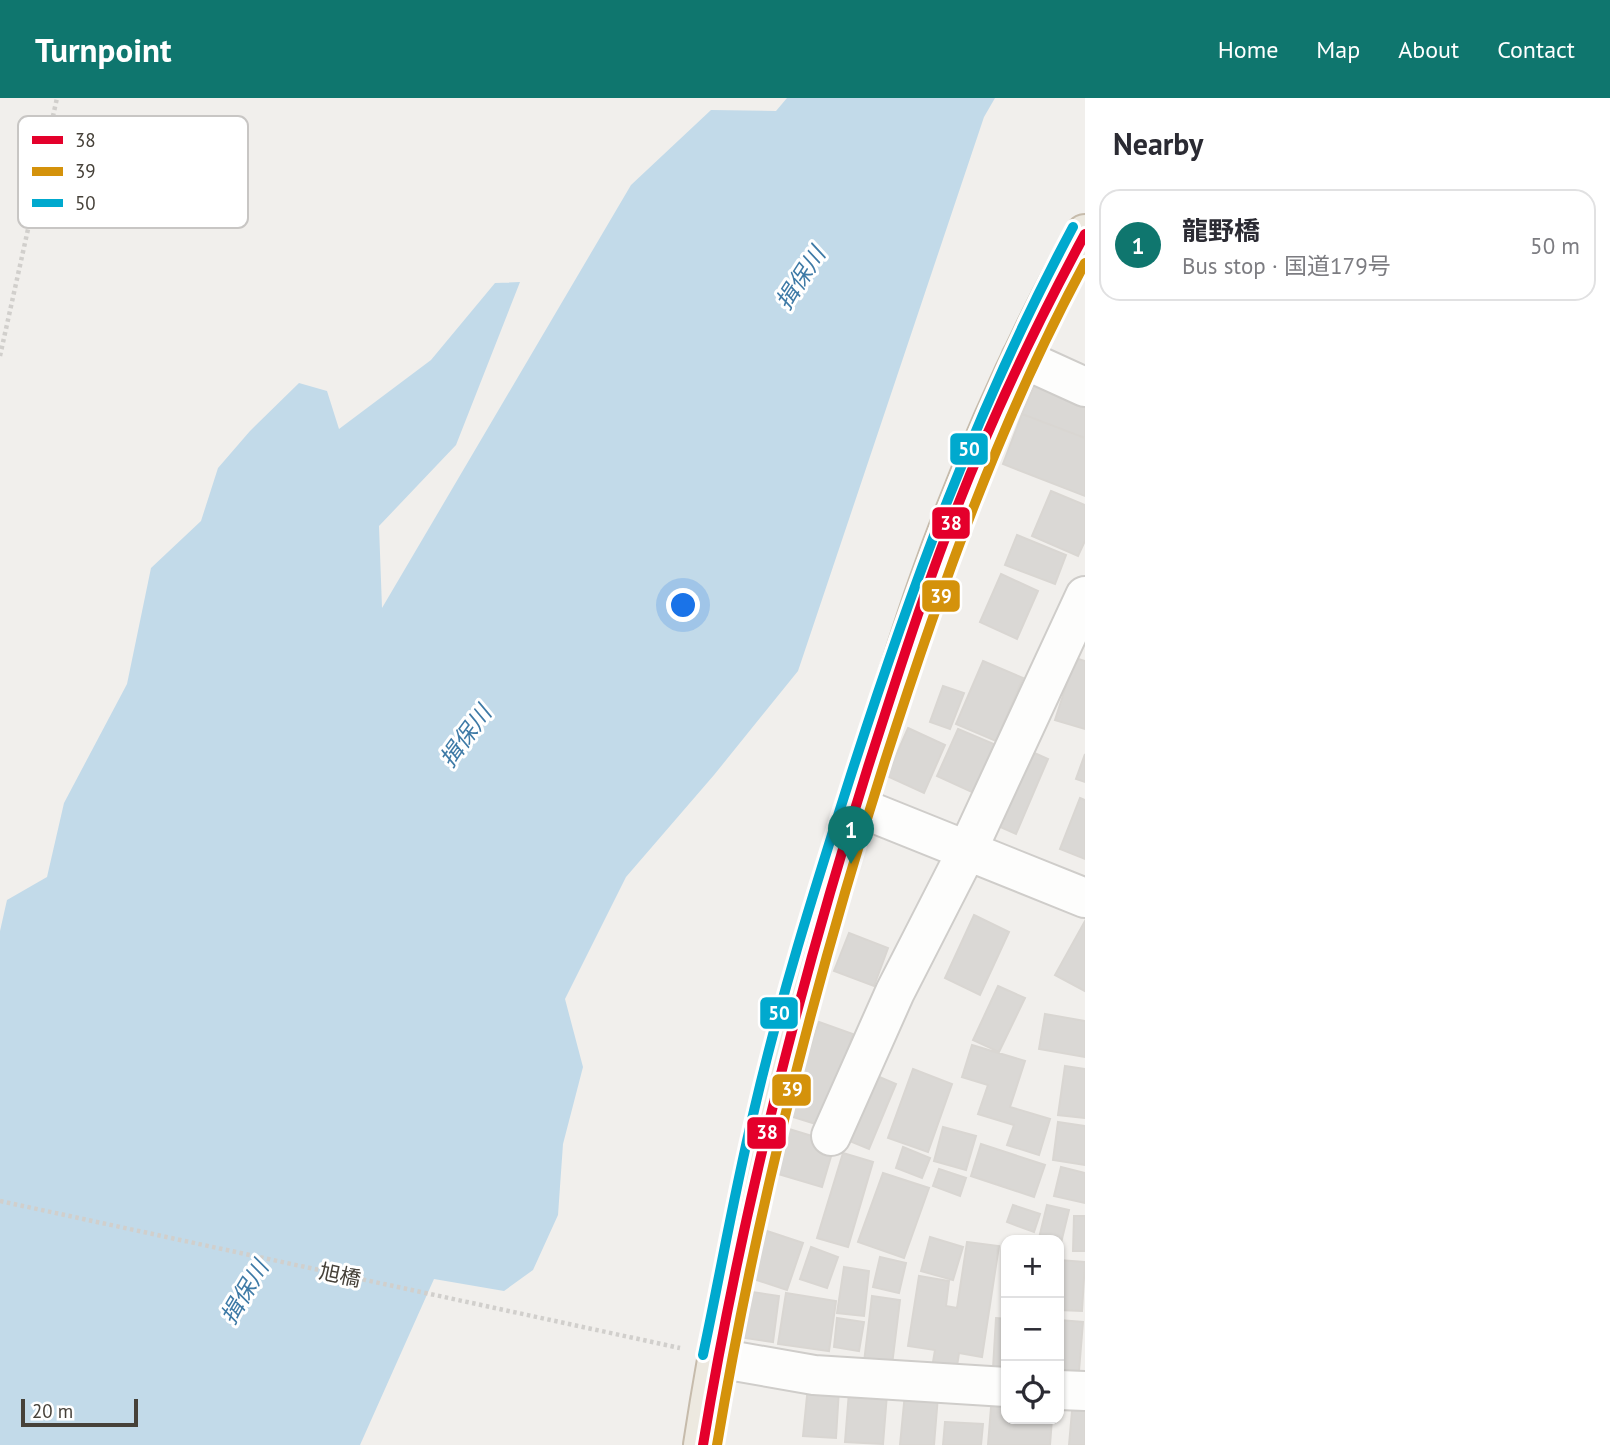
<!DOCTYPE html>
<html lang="en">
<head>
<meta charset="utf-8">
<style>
  :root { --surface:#fff; --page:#f2f2f3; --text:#2b2b33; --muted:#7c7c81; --line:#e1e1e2; --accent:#0f766e }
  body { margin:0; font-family:"PT Sans","Noto Sans JP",sans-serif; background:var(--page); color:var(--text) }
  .controls { position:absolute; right:21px; bottom:21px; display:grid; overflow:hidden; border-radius:14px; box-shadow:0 2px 5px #0004 }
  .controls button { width:63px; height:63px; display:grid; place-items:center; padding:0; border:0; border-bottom:2px solid var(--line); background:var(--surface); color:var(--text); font:35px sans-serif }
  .scale { position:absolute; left:21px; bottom:18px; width:117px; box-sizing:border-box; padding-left:7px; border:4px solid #464139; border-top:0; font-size:19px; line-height:24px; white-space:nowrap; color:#464139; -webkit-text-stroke:5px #fff; paint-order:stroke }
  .you { position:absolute; left:684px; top:508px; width:24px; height:24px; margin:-18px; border:5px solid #fff; border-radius:50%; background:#1a73e8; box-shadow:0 0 0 10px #1a73e833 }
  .badge { display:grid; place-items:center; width:46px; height:46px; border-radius:50%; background:var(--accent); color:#fff; font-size:23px; font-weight:700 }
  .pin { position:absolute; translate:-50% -58px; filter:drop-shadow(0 2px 4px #0008) }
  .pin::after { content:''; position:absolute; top:37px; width:24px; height:21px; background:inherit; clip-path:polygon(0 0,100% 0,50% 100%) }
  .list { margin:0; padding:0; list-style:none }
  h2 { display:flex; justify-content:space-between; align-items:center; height:91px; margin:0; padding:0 28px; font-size:30px }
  h2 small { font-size:23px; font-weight:400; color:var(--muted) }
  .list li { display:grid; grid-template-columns:46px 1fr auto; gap:21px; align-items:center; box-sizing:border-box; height:112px; margin:0 14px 14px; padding:0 14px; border:2px solid var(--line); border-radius:21px }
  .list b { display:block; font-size:26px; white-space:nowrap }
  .list p { margin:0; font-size:23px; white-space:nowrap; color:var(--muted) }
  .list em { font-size:23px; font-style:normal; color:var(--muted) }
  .icon { flex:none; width:38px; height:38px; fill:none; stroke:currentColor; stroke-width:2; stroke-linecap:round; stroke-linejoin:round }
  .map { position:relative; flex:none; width:1085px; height:1347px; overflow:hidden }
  header { display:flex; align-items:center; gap:42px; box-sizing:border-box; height:98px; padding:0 35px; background:var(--accent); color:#fff }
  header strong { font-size:33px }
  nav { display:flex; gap:38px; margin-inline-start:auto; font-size:24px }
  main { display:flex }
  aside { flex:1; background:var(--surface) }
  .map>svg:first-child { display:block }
</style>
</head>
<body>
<header>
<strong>Turnpoint</strong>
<nav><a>Home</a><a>Map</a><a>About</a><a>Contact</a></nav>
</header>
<main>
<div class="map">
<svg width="1085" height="1347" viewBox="0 0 1085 1347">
  <rect width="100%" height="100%" fill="#f1efec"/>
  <path fill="#c2dae9" d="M787 0H995L984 19 798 573 714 677 626 779 565 901 583 969 563 1046 558 1117 533 1172 504 1193 434 1181 360 1347H0V833L7 802 47 779 64 705 127 586 151 470 201 423 218 370 250 333 299 285 327 293 339 331 431 262 495 185 520 184 456 347 379 428 382 510 631 87 711 12 776 13Z"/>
  <path fill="#dad8d5" stroke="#d9d6d2" stroke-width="2" d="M1039 276 1085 294V340L1022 316Z
    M1022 316 1085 340V398L1003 366Z
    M1051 393 1085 407V443L1078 458 1032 438Z
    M1017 437 1066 457 1055 486 1005 467Z
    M1001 476 1038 493 1017 541 980 524Z
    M1075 560 1085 563V631L1055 622Z
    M983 563 1023 580 996 643 956 626Z
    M943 588 964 595 950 631 930 624Z
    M908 630 945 647 924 695 887 678Z
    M958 631 996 647 974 695 937 678Z
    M1021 649 1048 661 1016 736 989 724Z
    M1085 656V684L1076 681Z
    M1080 700 1085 702V761L1060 751Z
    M974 817 1009 834 980 897 945 880Z
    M1085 823V893L1055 877Z
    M849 835 888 850 874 888 834 873Z
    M998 888 1025 900 999 954 973 942Z
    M1045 916 1085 923V959L1039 951Z
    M819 924 853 936 822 1028 787 1017Z
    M972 947 1025 963 1010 1009 1050 1021 1039 1057 1007 1047 1014 1027 978 1016 988 987 962 979Z
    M1065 968 1085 971V1020L1058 1017Z
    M913 971 952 986 928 1054 888 1040Z
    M863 972 896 986 869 1051 835 1037Z
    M1058 1024 1085 1028V1067L1053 1062Z
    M943 1029 976 1038 966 1072 934 1063Z
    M789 1031 835 1045 822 1089 775 1075Z
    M981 1046 1045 1067 1034 1099 971 1078Z
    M903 1049 930 1060 922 1080 896 1070Z
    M843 1055 873 1064 848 1149 817 1140Z
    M1061 1069 1085 1075V1105L1054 1098Z
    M939 1071 966 1080 960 1098 933 1088Z
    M883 1075 929 1090 904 1160 858 1144Z
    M1013 1107 1040 1116 1034 1134 1007 1124Z
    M1047 1107 1069 1112 1061 1145 1059 1142 1039 1140Z
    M1074 1118H1085V1153H1073Z
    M767 1133 803 1145 787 1192 751 1180Z
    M930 1139 963 1149 953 1182 921 1173Z
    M967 1144 999 1148 982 1259 959 1255 957 1268 933 1264 935 1252 908 1248 919 1178 949 1183 946 1208 957 1210Z
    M811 1149 838 1159 827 1190 800 1181Z
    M880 1159 906 1165 899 1195 873 1189Z
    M1059 1162 1085 1164 1082 1213 1059 1212Z
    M844 1169 869 1173 864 1218 837 1215Z
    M752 1194 779 1198 773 1244 745 1240Z
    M786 1195 836 1203 829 1253 778 1246Z
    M872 1198 900 1202 892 1267 864 1264Z
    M837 1220 864 1224 859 1253 834 1249Z
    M996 1220 1006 1221V1271L993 1270Z
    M1059 1222 1083 1224 1079 1273 1059 1272Z
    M808 1288 839 1291 836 1340 803 1338Z
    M849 1294 887 1296 883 1346 845 1344Z
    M905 1295 938 1298 934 1347H900Z
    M992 1297 1006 1299V1321H1052L1050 1347H988Z
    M1073 1302 1085 1303V1347H1069Z
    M945 1324 983 1326 981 1347H943Z"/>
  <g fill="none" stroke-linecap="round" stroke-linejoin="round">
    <defs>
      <path id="minor" d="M1021 260 1085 289
        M856 708 1085 800
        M831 1038 895 894 967 753 1085 498
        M717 1260 814 1277 1006 1289
        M1059 1292 1085 1293"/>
      <path id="trunk" d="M703 1347C740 1104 804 866 880 633 897 582 912 531 930 481 972 363 1024 246 1085 136"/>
    </defs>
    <use href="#minor" stroke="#cfcdca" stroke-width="42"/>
    <use href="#trunk" stroke="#c6bbab" stroke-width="42"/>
    <path stroke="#d1cfcc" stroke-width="4.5" stroke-dasharray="3.5 3.5" stroke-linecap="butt" d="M0 258 57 0
      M0 1103 680 1250"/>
    <use href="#minor" stroke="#fdfdfc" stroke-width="38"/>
    <use href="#trunk" stroke="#ede9e0" stroke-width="38"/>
    <defs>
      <path id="bus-1" d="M703 1347C741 1117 798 892 868 669 893 592 917 514 946 438 985 334 1032 234 1085 136"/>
      <path id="bus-2" d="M717 1347C756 1114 814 887 885 663 940 492 999 324 1085 165"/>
      <path id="bus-3" d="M703 1257C720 1177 734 1096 753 1017 779 904 814 793 849 683 910 492 978 306 1073 129"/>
    </defs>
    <use href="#bus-1" stroke="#fff" stroke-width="16"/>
    <use href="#bus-2" stroke="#fff" stroke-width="16"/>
    <use href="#bus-3" stroke="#fff" stroke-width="16"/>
    <use href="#bus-1" stroke="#e4002b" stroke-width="10"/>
    <use href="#bus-2" stroke="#d4920b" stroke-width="10"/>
    <use href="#bus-3" stroke="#00a9ce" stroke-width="10"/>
  </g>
  <g text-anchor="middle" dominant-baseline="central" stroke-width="6" stroke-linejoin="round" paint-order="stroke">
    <g font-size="21" fill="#464139" stroke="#fff">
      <text transform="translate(340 1177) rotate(12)">旭橋</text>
    </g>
    <g font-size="23" font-style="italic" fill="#3e7aa6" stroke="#fff">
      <text transform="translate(800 180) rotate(-57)">揖保川</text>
      <text transform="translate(465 638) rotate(-54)">揖保川</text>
      <text transform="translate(244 1194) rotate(-59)">揖保川</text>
    </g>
  </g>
  <rect x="18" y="18" width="230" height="112" rx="10" fill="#fff" stroke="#c8c6c4" stroke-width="2"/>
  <rect x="32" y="38" width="31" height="8" fill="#e4002b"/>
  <rect x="32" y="69" width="31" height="9" fill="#d4920b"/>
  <rect x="32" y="101" width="31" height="8" fill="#00a9ce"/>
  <g font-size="19" fill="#464139">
    <text x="75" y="49">38</text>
    <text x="75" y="80">39</text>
    <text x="75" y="112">50</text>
  </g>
  <g stroke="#fff" stroke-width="2.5">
    <rect x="949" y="334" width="40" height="34" rx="7" fill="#00a9ce"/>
    <rect x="931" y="408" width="40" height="34" rx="7" fill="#e4002b"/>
    <rect x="921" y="481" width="40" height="34" rx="7" fill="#d4920b"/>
    <rect x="759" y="898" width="40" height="34" rx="7" fill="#00a9ce"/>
    <rect x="771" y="975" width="41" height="34" rx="7" fill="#d4920b"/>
    <rect x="746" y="1018" width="41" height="34" rx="7" fill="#e4002b"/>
  </g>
  <g font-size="19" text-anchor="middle" font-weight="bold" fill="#fff">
    <text x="969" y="358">50</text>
    <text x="951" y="432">38</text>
    <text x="941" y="505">39</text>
    <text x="779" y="922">50</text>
    <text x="792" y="998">39</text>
    <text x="767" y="1041">38</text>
  </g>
</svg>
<div class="controls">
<button>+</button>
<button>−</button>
<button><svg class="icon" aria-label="locate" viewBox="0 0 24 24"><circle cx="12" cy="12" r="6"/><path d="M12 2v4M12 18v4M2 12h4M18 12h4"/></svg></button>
</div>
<div class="scale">20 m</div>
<div class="you"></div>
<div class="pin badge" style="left:851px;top:766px">1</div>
</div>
<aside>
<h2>Nearby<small></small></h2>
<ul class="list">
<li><span class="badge">1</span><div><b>龍野橋</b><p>Bus stop · 国道179号</p></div><em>50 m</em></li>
</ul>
</aside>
</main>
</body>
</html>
